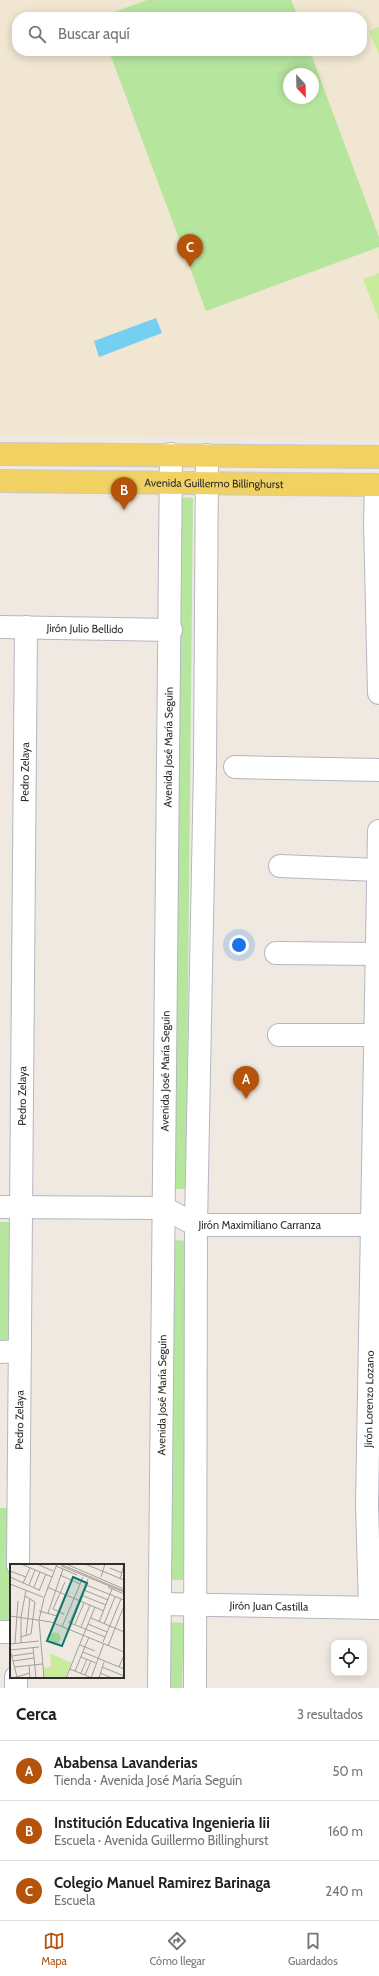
<!DOCTYPE html>
<html lang="es">
<head>
<meta charset="utf-8">
<style>
  :root { --surface:#fff; --page:#f2f2f2; --text:#202124; --muted:#757577; --line:#e0e0e0; --accent:#b45309 }
  body { margin:0; font-family:Cabin,sans-serif; background:var(--page); color:var(--text) }
  .controls { position:absolute; right:12px; bottom:12px; display:grid; overflow:hidden; border-radius:8px; box-shadow:0 2px 10px #0003 }
  .controls button { width:36px; height:36px; display:grid; place-items:center; padding:0; border:0; border-bottom:1px solid var(--line); background:var(--surface); color:var(--text); font:20px sans-serif }
  .compass { position:absolute; left:283px; top:68px; width:36px; height:36px; border-radius:50%; background:var(--surface); box-shadow:0 2px 10px #0003; rotate:158deg }
  .you { position:absolute; left:239px; top:945px; width:14px; height:14px; margin:-10px; border:3px solid #fff; border-radius:50%; background:#1a73e8; box-shadow:0 0 0 6px #1a73e833 }
  .badge { display:grid; place-items:center; width:26px; height:26px; border-radius:50%; background:var(--accent); color:#fff; font-size:13px; font-weight:700 }
  .pin { position:absolute; translate:-50% -33px; filter:drop-shadow(0 1px 2px #0008) }
  .pin::after { content:''; position:absolute; top:21px; width:14px; height:12px; background:inherit; clip-path:polygon(0 0,100% 0,50% 100%) }
  .list { margin:0; padding:0; list-style:none }
  h2 { display:flex; justify-content:space-between; align-items:center; height:52px; margin:0; padding:0 16px; font-size:17px }
  h2 small { font-size:13px; font-weight:400; color:var(--muted) }
  .list li { display:grid; grid-template-columns:26px 1fr auto; gap:12px; align-items:center; box-sizing:border-box; height:60px; padding:0 16px; border-top:1px solid var(--line) }
  .list b { display:block; font-size:15px; white-space:nowrap }
  .list p { margin:0; font-size:13px; white-space:nowrap; color:var(--muted) }
  .list em { font-size:13px; font-style:normal; color:var(--muted) }
  .icon { flex:none; width:22px; height:22px; fill:none; stroke:currentColor; stroke-width:2; stroke-linecap:round; stroke-linejoin:round }
  .map { position:relative; flex:none; width:379px; height:1688px; overflow:hidden }
  .search { position:absolute; background:var(--surface); box-shadow:0 2px 10px #0003; left:12px; right:12px; top:12px; height:44px; display:flex; align-items:center; gap:10px; box-sizing:border-box; padding:0 14px; border-radius:16px; color:var(--muted); font-size:15px }
  .sheet { height:232px; background:var(--surface) }
  nav { display:flex; justify-content:space-around; align-items:center; box-sizing:border-box; height:56px; border-top:1px solid var(--line); background:var(--surface); font-size:11px; color:var(--muted) }
  nav a { display:grid; justify-items:center; gap:2px }
  nav .on { color:var(--accent) }
  .map>svg:first-child { display:block }
</style>
</head>
<body>
<div class="map">
<svg width="379" height="1688" viewBox="0 0 379 1688">
  <rect width="100%" height="100%" fill="#efe9e1"/>
  <path fill="#f0e6d1" fill-rule="evenodd" d="M0 0H379V439L0 436ZM17 17H362V51H17ZM289 74H313V98H289Z"/>
  <path fill="#b6e59e" fill-rule="evenodd" d="M147 0H291L298 17H101Z
    M109 51H310L379 237V247L206 311ZM289 74H313V98H289Z
    M180 497 193 498 186 1189H170Z
    M0 1222H11V1343H0Z
    M174 1240 188 1241 183 1580H169Z
    M0 1508H12L10 1626H0Z
    M171 1622 184 1623 182 1688H169Z"/>
  <path fill="#c9ec9a" d="M379 27V54L369 31Z
    M379 273V320L363 279Z"/>
  <path fill="#75cff0" d="M156 318 162 333 99 357 94 341Z"/>
  <g fill="none" stroke-linecap="round" stroke-linejoin="round">
    <defs>
      <g id="minor">
        <path d="M376 485 375 522 379 693"/>
        <path id="s1" d="M0 627 171 630"/>
        <path d="M235 767 379 770"/>
        <path d="M280 866 378 870"/>
        <path d="M276 953 377 954"/>
        <path d="M279 1035H375"/>
        <path id="s2" d="M0 1207 164 1208 196 1225H379"/>
        <path d="M0 1352 20 1351"/>
        <path id="s3" d="M18 1565 26 627"/>
        <path id="s4" d="M160 1604 379 1608"/>
        <path id="s5" d="M370 1608 367 1505 379 831"/>
        <path d="M0 1632H11"/>
        <path d="M16 1688V1677"/>
        <path id="s6" d="M159 1688 171 454"/>
        <path d="M195 1688 196 1225 205 766 207 455"/>
      </g>
      <g id="major">
        <path d="M0 454 379 457"/>
        <path id="s7" d="M0 481 379 485"/>
      </g>
    </defs>
    <use href="#minor" stroke="#b4b7c1" stroke-width="24"/>
    <use href="#major" stroke="#c9c9c9" stroke-width="24"/>
    <use href="#minor" stroke="#fff" stroke-width="22"/>
    <use href="#major" stroke="#f2d163" stroke-width="22"/>
  </g>
  <g text-anchor="middle" dominant-baseline="central" stroke-width="4" stroke-linejoin="round" paint-order="stroke">
    <g font-size="11" fill="#2e2e2e" stroke="#fff">
      <text stroke="none"><textPath href="#s7" startOffset="214">Avenida Guillermo Billinghurst</textPath></text>
      <text stroke="none"><textPath href="#s1" startOffset="85">Jirón Julio Bellido</textPath></text>
      <text stroke="none"><textPath href="#s6" startOffset="941">Avenida José María Seguín</textPath></text>
      <text stroke="none"><textPath href="#s3" startOffset="793">Pedro Zelaya</textPath></text>
      <text stroke="none"><textPath href="#s6" startOffset="617">Avenida José María Seguín</textPath></text>
      <text stroke="none"><textPath href="#s3" startOffset="469">Pedro Zelaya</textPath></text>
      <text stroke="none"><textPath href="#s2" startOffset="264">Jirón Maximiliano Carranza</textPath></text>
      <text stroke="none"><textPath href="#s6" startOffset="293">Avenida José María Seguín</textPath></text>
      <text stroke="none"><textPath href="#s5" startOffset="209">Jirón Lorenzo Lozano</textPath></text>
      <text stroke="none"><textPath href="#s3" startOffset="145">Pedro Zelaya</textPath></text>
      <text stroke="none"><textPath href="#s4" startOffset="109">Jirón Juan Castilla</textPath></text>
    </g>
  </g>
  <g transform="translate(10 1564)">
    <rect width="114" height="114" fill="#efe9e1"/>
    <path d="M39.5 74a5.5 5.5 0 1 1 11 0a5.5 5.5 0 1 1-11 0Z" fill="#b6e59e"/>
    <path d="M40 89 61 99 55 114H34L33 104 41 103Z" fill="#c9ec9a"/>
    <path fill="none" stroke="#a29e99" stroke-width="1" d="M11 0 42 13M27 0 43 7M50 0 114 27M56 0 114 25M75 0 114 16M46 2 67 11M51 2 114 28M100 4 112 9M0 7 16 13M50 11 70 20M0 13 29 26M91 13 95 0M110 15 114 1M13 19 20 4M0 20 33 33M19 21 25 6M76 21 114 36M24 23 30 8M37 23 94 47M98 23 114 30M74 26 98 36M29 27 36 10M71 31 96 41M43 45 55 18M43 45 54 50M29 47 47 52M38 49 53 5M0 52 28 56M81 54 114 68M28 56 41 58 114 88M45 58 62 16M58 58 95 73M60 58 78 15M89 58 102 25M65 60 74 39M78 60 97 68M94 60 105 33M52 63 73 13M71 63 80 41M16 72 20 34M10 73 21 70 25 38 15 32M93 78 111 35M5 79 8 37M11 79V53L16 26M0 80 29 77M70 81 85 87M98 82 114 42M23 83 26 114M0 85 7 113M0 86 29 83M73 88 114 105M2 92 23 89M71 93 86 99M3 97 24 94M19 101 20 114M5 103 32 100M92 103 114 112M109 103 114 91M60 105 82 114M65 107 79 73M71 109 77 95M90 109 102 114M75 111 81 97M3 114 20 109M34 114 29 56 34 34 47 0M56 114 85 43M81 114 94 79M89 114 94 98"/>
    <path fill="#0f766e" fill-opacity="0.15" stroke="#0f766e" stroke-width="2" d="M63 13 77 19 52 82 37 77Z"/>
    <rect width="114" height="114" fill="none" stroke="#2e2e2e" stroke-width="2"/>
  </g>
</svg>
<div class="controls">
<button><svg class="icon" aria-label="locate" viewBox="0 0 24 24"><circle cx="12" cy="12" r="6"/><path d="M12 2v4M12 18v4M2 12h4M18 12h4"/></svg></button>
</div>
<svg class="compass" viewBox="-18 -18 36 36"><path d="M0-13l5 13h-10z" fill="#e53935"/><path d="M0 13l5-13h-10z" fill="#757577"/></svg>
<div class="you"></div>
<div class="pin badge" style="left:246px;top:1099px">A</div>
<div class="pin badge" style="left:124px;top:510px">B</div>
<div class="pin badge" style="left:190px;top:267px">C</div>
<div class="search"><svg class="icon" aria-label="search" viewBox="0 0 24 24"><circle cx="10" cy="10" r="6"/><path d="M15 15l6 6"/></svg>Buscar aquí</div>
</div>
<section class="sheet">
<h2>Cerca<small>3 resultados</small></h2>
<ul class="list">
<li><span class="badge">A</span><div><b>Ababensa Lavanderias</b><p>Tienda · Avenida José María Seguín</p></div><em>50 m</em></li>
<li><span class="badge">B</span><div><b>Institución Educativa Ingenieria Iii</b><p>Escuela · Avenida Guillermo Billinghurst</p></div><em>160 m</em></li>
<li><span class="badge">C</span><div><b>Colegio Manuel Ramirez Barinaga</b><p>Escuela</p></div><em>240 m</em></li>
</ul>
</section>
<nav>
<a class="on"><svg class="icon" aria-label="map" viewBox="0 0 24 24"><path d="M3 6l6-2 6 2 6-2v14l-6 2-6-2-6 2zM9 4v14M15 6v14"/></svg>Mapa</a>
<a><svg class="icon" aria-label="directions" viewBox="0 0 24 24"><path d="M12 3l9 9-9 9-9-9zM9 14v-3h6M13 9l2 2-2 2"/></svg>Cómo llegar</a>
<a><svg class="icon" aria-label="saved" viewBox="0 0 24 24"><path d="M7 4h10v16l-5-4-5 4z"/></svg>Guardados</a>
</nav>
</body>
</html>
